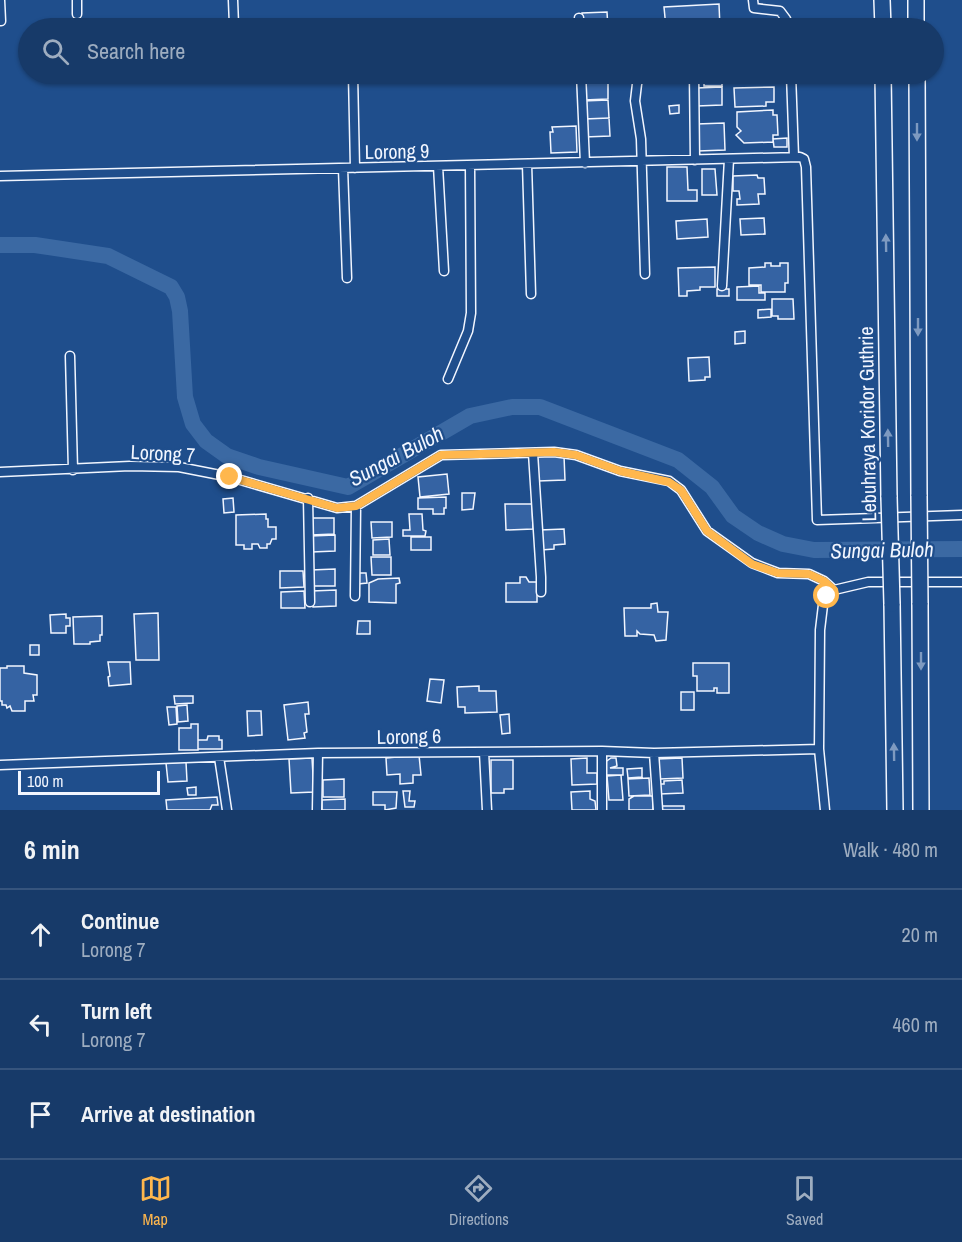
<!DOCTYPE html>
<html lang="en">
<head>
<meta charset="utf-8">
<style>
  :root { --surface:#173a69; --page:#20416f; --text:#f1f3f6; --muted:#9eadc0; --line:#36547d; --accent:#ffb74d }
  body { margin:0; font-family:"Archivo Narrow",sans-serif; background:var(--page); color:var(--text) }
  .scale { position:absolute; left:18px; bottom:15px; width:142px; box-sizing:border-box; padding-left:6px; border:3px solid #f2f6ff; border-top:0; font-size:16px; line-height:21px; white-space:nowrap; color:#f2f6ff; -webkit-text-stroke:4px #1f4e8c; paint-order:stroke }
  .stop { position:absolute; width:18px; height:18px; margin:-14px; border:4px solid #ffb74d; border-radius:50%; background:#fff }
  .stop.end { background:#ffb74d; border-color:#fff; box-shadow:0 2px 6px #0008 }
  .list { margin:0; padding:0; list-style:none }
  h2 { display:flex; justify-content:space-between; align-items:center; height:78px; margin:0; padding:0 24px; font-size:26px }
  h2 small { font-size:20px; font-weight:400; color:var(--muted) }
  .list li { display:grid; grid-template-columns:39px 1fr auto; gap:18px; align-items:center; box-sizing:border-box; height:90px; padding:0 24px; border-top:2px solid var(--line) }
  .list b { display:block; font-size:22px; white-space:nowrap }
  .list p { margin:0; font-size:20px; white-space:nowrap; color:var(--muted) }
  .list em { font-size:20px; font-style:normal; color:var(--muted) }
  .icon { flex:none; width:33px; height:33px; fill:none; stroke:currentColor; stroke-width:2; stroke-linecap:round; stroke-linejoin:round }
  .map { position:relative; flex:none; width:962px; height:810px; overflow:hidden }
  .search { position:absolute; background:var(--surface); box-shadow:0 2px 4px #0004; left:18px; right:18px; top:18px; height:66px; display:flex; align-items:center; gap:15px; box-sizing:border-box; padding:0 21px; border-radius:33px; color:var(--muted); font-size:22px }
  .sheet { height:348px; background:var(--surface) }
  nav { display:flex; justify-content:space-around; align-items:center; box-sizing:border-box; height:84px; border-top:2px solid var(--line); background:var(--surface); font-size:16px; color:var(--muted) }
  nav a { display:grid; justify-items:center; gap:3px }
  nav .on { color:var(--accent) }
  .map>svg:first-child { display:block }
</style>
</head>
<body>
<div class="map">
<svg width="962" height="810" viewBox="0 0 962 810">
  <rect width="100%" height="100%" fill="#1f4e8c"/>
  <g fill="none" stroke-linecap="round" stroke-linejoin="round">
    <path stroke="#3b69a3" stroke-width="16" d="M0 245H35L108 256 171 287 177 297 180 311 185 397 193 424 206 441 227 456 259 467 348 487 470 416 512 407H540L678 460 712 487 733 516 758 533 783 544 814 550 962 549"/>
  </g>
  <path fill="#3563a3" stroke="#f2f6ff" stroke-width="1.5" d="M719 4 720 28H666L664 7Z
    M607 12 608 28H583L582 13Z
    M782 23 783 28H729V26Z
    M583 74H608V80H583Z
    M697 74H722V86H704V83H697Z
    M608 81V99L584 100 583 82Z
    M722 87V105L697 106 696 88Z
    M774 87V102H766V106L735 107 734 88Z
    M608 100 609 118 584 119 583 101Z
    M679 105V113L670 114 669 106Z
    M773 110V115H777L778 135H773V142L744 143 736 135 741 131 737 127V112Z
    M609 118 610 136 585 137V119Z
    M724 123 725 150 698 151 697 124Z
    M576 126 577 152 551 153 550 132H553L552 127Z
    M787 138V147H774L773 139Z
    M667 167H687L688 190H697V201H667Z
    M702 169H715L717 195H702Z
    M757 175 758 178H764L765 194H758L759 204 737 205V199H740L739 191H733V176Z
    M764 218 765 234 741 235 740 219Z
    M707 219 708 237 677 239 676 221Z
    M765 263H771V266H780V263H788V283H785V292H761V285H749V268L765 267Z
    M715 267V287H700V290L687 291V296H679L678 268Z
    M759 286V293H765V300H737V287Z
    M717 289H729V296H717Z
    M772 299H793L794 319H778V316H772Z
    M771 309V317L758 318V310Z
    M745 331V343L735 344V332Z
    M709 357 710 377H705V380L689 381 688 358Z
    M537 456H564L565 480 538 481Z
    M447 474 449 494 420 497 418 477Z
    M462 493H475L473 509 462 510Z
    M446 497V508H444V514H433V509H418V498Z
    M233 498 234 512 224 513 223 499Z
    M505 504H532L533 529 506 530Z
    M266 514V519H268V527H276V539H272L270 544H267V548H260L258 544H252V549H244V545H236V515Z
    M409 514H422L423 530 426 531 425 536H403V530H410Z
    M311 518H334V534L311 535Z
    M371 522H392V537L372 538Z
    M564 529 565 544 554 545V549L541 550 540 530Z
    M335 535V551L312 552 311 536Z
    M411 537H431V550H411Z
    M389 539 390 555H373V540Z
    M371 557H391V575H372Z
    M335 569V586H312L311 570Z
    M280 571H303L304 587 280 588Z
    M357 573H366L367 583 358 584Z
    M520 577H526L529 582H537V602H506V583H520Z
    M399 578 400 583 396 584V603L369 602V583L378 579Z
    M336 590V606L313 607 312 591Z
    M304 591 305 608H281V592Z
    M657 603 658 612H668L666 640 656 641 654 635 640 634 637 631V636H625L624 608H651V604Z
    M158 613 159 660H136L134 614Z
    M66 614V618H70V626H66V633H51L50 615Z
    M102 616V635H100V641L90 642V644H74L73 617Z
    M358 621H370V634H357Z
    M30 645H39V655H30Z
    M108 662H130L131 684 109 686 108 677 110 676Z
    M693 663H729V693H717V688H714V691H697V676H693Z
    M7 666H24V673L37 675V695H33L34 701H25V711H12L10 706 7 708 6 705H2V701H0V668H7Z
    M430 679 444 680 441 703 427 701Z
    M479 686V691H496L497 712 465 713V707H458L457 687Z
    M681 692H694V710H681Z
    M174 696H193V703L175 704Z
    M308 702 309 714H305L307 732 304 733 305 738 288 740 284 705Z
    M187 705 188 721 178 722 177 706Z
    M167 707H176L177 724 169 725Z
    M247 711H261L262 735 248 736Z
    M509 714 510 733 502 734 500 715Z
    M191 724H198V750H179V728H191Z
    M208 736H219V740H222V749H198V740H207Z
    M419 755 421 775H413V783L400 784V774L387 775 386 758Z
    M312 758 314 792 291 793 289 759Z
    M587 758V773H597V784L572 785 571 759Z
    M611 758H616L617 766 610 768H623V775H605L604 763Z
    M682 758 683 778 660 779 657 759Z
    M491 760H513V789H504V793H491Z
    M186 762 187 781 168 782 166 763Z
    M642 768V777L628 778 627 769Z
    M621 775 623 800H609L607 776Z
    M649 778 650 795 629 796 628 779Z
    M344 779V797H323V780Z
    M682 780 683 793 660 794 659 784H664V781Z
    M196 787V795H188L187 788Z
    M403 791H410L409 801H415L414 807H405Z
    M590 791V799L595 801 596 810H572L571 792Z
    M373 792H397L396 808 385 810V805H373Z
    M634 796H653V810H629V799Z
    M217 797 218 805H212L210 810H167L166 800Z
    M345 799V810H322V800Z
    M662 806H684V810H662Z"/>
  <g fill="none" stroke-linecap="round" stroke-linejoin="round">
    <defs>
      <path id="minor" d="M0 0 1 21
        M233 0 234 25
        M753 0 754 8 780 11 786 19 789 28
        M77 14V0
        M579 18V28
        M353 74 355 168
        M581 74 585 163
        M640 74 637 84 635 101 641 139 645 274
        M694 74 695 160
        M791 74 794 157
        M527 164 531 294
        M438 166 444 271
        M343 168 347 278
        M0 176 800 157 804 159 806 167 817 520 962 515
        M722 286 729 159
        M70 356 73 470
        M448 379 468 331 471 313 470 165
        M533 453 541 577V592
        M0 472 130 466 179 467 230 477 337 508 356 506 441 455 554 452 576 455 620 471 669 481 681 490 707 531 752 563 778 573 809 574 824 581 834 590
        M308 498 310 602
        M355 596 356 506
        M602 751V810
        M484 752 487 810
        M654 753 658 810
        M219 757 227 810
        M0 765 318 753 602 751 654 753 819 749
        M317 810 318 753
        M825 810 819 749 820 630 823 605 827 596 834 590 868 582H962"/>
      <path id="motorway" d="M882 0 883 28
        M916 0V28
        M883 74 889 497
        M917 74 919 496
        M920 603 921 810
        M892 604 895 810"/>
    </defs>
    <use href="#minor" stroke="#f2f6ff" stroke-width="11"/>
    <use href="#motorway" stroke="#f2f6ff" stroke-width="18"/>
    <use href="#minor" stroke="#1f4e8c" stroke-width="8"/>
    <use href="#motorway" stroke="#1f4e8c" stroke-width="15"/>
    <defs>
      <path id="motorway-bridge" d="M919 496 920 603
        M889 497 892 604"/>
    </defs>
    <use href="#motorway-bridge" stroke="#f2f6ff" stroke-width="18" stroke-linecap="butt"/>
    <use href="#motorway-bridge" stroke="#1f4e8c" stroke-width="15"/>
  </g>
  <defs><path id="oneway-solid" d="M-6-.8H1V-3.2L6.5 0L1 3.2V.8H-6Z" transform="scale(1.5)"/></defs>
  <g fill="#7e9ac0">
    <use href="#oneway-solid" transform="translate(917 132) rotate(90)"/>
    <use href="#oneway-solid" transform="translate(886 243) rotate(-91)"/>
    <use href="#oneway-solid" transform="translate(918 327) rotate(90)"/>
    <use href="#oneway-solid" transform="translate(888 438) rotate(-91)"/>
    <use href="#oneway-solid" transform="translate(921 661) rotate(90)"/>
    <use href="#oneway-solid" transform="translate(894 752) rotate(-91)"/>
  </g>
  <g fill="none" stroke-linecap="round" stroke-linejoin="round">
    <path stroke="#ffb74d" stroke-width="8" d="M230 477 337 508 356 506 441 455 554 452 576 455 620 471 669 482 681 490 707 531 752 564 778 573 809 574 824 581 834 590 827 596"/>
  </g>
  <g text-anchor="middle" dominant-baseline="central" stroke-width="4.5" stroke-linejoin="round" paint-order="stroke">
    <g font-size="20" fill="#f2f6ff" stroke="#1f4e8c">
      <text transform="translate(397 151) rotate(-1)">Lorong 9</text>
      <text transform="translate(867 424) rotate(-91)">Lebuhraya Koridor Guthrie</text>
      <text transform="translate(163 453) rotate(3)">Lorong 7</text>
      <text transform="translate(409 736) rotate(-1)">Lorong 6</text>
    </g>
    <g font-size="21" font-style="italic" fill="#f2f6ff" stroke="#1f4e8c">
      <text transform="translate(396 456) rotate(-28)">Sungai Buloh</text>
      <text transform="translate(882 550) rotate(-1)">Sungai Buloh</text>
    </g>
  </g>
</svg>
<div class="scale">100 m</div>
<div class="stop" style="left:827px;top:596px"></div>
<div class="stop end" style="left:230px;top:477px"></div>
<div class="search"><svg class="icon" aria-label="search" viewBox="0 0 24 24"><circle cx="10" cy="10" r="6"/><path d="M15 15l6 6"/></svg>Search here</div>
</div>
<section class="sheet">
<h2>6 min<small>Walk · 480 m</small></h2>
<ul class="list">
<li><svg class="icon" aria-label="ahead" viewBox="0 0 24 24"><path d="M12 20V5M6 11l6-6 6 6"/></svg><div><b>Continue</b><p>Lorong 7</p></div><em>20 m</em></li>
<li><svg class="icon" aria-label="left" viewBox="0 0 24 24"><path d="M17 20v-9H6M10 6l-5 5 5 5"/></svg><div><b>Turn left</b><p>Lorong 7</p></div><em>460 m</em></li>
<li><svg class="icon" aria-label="arrive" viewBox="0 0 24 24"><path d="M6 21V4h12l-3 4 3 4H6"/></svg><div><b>Arrive at destination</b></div></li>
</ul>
</section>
<nav>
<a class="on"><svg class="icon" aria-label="map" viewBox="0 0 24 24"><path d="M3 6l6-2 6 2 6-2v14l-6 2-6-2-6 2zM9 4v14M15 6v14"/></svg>Map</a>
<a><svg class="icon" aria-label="directions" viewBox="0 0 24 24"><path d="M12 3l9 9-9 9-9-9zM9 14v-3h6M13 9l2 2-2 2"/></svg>Directions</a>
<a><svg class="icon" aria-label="saved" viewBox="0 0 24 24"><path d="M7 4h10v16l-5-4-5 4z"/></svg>Saved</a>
</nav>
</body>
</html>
